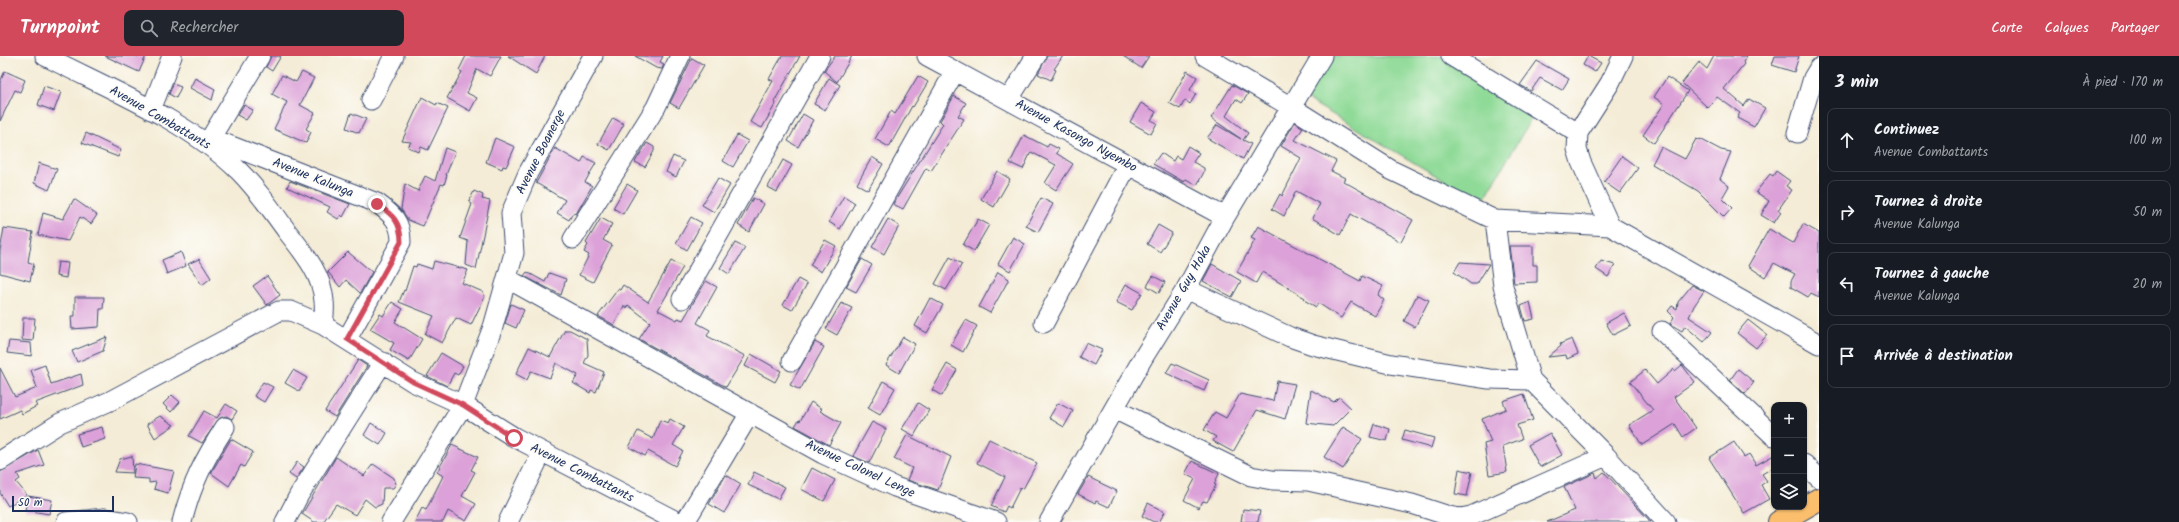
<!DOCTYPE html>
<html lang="fr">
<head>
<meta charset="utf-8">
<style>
  :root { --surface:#171b24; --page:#20242c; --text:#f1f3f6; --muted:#9ea1a6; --line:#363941; --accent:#d1495b }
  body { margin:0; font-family:Kalam,sans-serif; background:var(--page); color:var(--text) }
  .controls { position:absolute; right:12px; bottom:12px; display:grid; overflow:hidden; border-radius:8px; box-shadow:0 1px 3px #0004 }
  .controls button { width:36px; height:36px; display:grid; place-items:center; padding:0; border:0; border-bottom:1px solid var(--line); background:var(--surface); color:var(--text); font:20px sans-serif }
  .scale { position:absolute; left:12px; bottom:10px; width:102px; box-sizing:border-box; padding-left:4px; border:2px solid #1b2f5e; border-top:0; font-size:11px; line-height:14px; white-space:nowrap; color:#1b2f5e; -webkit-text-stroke:3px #fdfcf7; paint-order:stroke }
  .stop { position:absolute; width:12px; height:12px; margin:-9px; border:3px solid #d1495b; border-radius:50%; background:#fff }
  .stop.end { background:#d1495b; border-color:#fff; box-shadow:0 1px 4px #0008 }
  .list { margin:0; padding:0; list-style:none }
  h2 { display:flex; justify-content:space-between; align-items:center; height:52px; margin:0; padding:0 16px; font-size:17px }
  h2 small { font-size:13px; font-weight:400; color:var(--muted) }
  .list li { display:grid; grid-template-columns:26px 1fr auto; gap:12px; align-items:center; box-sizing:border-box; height:64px; margin:0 8px 8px; padding:0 8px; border:1px solid var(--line); border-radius:8px }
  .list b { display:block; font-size:15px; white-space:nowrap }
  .list p { margin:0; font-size:13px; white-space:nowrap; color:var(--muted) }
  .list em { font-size:13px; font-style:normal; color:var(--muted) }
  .icon { flex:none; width:22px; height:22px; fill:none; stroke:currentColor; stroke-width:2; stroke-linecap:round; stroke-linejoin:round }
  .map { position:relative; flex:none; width:1819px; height:466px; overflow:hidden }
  header { display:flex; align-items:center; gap:24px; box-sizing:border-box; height:56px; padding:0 20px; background:var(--accent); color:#fff }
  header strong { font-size:19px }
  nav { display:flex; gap:22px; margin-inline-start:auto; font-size:14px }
  .search { width:280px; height:36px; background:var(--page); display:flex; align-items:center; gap:10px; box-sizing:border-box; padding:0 14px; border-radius:8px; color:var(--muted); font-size:15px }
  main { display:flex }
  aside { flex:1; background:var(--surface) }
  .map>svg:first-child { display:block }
</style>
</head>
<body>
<header>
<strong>Turnpoint</strong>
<div class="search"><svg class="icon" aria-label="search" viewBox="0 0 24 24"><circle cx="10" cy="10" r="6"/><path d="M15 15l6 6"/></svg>Rechercher</div>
<nav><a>Carte</a><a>Calques</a><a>Partager</a></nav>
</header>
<main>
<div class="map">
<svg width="1819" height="466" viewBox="0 0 1819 466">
  <rect width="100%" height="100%" fill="#fdfcf7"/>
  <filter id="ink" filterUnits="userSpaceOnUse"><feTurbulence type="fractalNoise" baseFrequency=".025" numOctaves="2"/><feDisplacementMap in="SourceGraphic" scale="8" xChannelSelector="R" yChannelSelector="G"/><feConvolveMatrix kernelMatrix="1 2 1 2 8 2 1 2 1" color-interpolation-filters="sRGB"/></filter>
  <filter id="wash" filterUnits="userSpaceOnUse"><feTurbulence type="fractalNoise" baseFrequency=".012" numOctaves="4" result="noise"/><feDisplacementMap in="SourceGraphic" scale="16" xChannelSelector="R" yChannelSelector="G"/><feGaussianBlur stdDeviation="0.9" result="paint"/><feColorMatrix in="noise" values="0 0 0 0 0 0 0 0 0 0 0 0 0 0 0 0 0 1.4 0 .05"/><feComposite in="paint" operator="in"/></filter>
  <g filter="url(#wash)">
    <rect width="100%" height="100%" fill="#f4ecd6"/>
    <path fill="#8fda97" stroke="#55847a" d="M1327 0H1440L1535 56 1482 147 1303 41Z"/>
    <g id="blocks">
      <path fill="#dca1d8" d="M105 0H146L139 16Z
        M271 0H281L272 15 266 11Z
        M466 0H501L490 20 477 13 467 37 477 42 470 55 447 42 462 16 459 14Z
        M508 0H545L536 18Z
        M635 0H663L660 6 664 8 662 13 656 12Z
        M782 0H800L774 46 776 47 762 72 750 66 773 25 769 23Z
        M835 0H852L837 26 824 15Z
        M1047 0H1063L1054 13 1056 14 1051 24 1038 18Z
        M1123 0H1149L1141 12Z
        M1588 0 1601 7 1595 16 1583 9Z
        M1714 0H1747L1743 6 1744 8 1724 33 1744 50 1749 43 1765 52 1754 71 1737 62 1740 57 1717 41 1708 52 1682 27 1699 6 1707 13Z
        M1775 0H1799L1794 16 1772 9Z
        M692 2 704 9 679 52 670 47Z
        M1537 5 1569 23 1562 34 1540 22 1531 35 1520 29Z
        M5 15 25 24 20 36 15 34 0 65V26Z
        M1187 15 1197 21 1190 34 1196 38 1190 48 1185 44 1180 53 1169 47Z
        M302 16 314 22 300 49 315 57 306 73 311 76 306 87 274 73 287 46 272 38 282 19 296 26Z
        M918 20 928 26 913 51 912 50 889 91 875 83 891 55 895 58Z
        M1667 21 1688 35 1654 87 1643 79 1664 48 1654 41Z
        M195 22 215 33 212 44 190 32Z
        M829 22 840 29 825 54 814 48Z
        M173 28 181 31 176 42 169 38Z
        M1232 29 1248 38 1242 47 1236 43 1226 60 1248 77 1243 84 1251 88 1243 103 1207 82 1217 69 1241 83 1211 62Z
        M44 30 61 36 54 55 38 49Z
        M954 40 966 47 958 60 964 63 931 115 926 112 903 153 893 148 943 68 940 65Z
        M422 41 436 49 437 47 448 52 428 94 421 91 419 96 408 91 411 86 402 85Z
        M1141 47 1156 56 1151 64 1157 67 1151 78 1130 66Z
        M244 49 253 54 246 64 237 59Z
        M351 57 366 63 359 77 346 72Z
        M803 58 813 64 798 91 788 85Z
        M613 62 624 68 609 94 598 88Z
        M1295 66 1303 72 1295 84 1336 105 1331 115 1345 122 1343 125 1413 164 1401 186 1351 158 1340 179 1312 162 1320 148 1296 135 1284 160 1272 153 1280 138 1282 140 1301 102 1281 90Z
        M86 77 121 94 118 101 82 87Z
        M737 79 748 85 733 111 723 105Z
        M1024 79 1047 91 1049 88 1059 93 1056 97 1073 108 1056 134 1045 127 1056 109 1031 96 1023 113 1010 107Z
        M495 82 515 91 506 111 503 110 502 113 486 106Z
        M1696 83 1699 84 1700 83 1721 94 1731 96 1720 123 1729 130 1722 142 1732 152 1724 161 1698 135 1652 108 1661 91 1685 103Z
        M647 87 654 91V95L645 111 635 106Z
        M1188 90 1199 97 1193 106 1204 112V116L1197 129 1186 123 1184 126 1153 108 1161 97 1173 105 1176 100 1181 103Z
        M445 92 455 96 446 119H447L444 129 441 128 423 170 408 164 401 153 405 128 418 135 425 120 435 125Z
        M555 92 581 107 584 101 596 107 585 126 592 130 576 158 573 157 569 164 557 157 565 144 536 127Z
        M673 100 684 105 676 121 666 116Z
        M1622 100 1638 112 1620 137 1604 126Z
        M872 101 883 108 868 134 857 128Z
        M783 104 792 109 777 136 768 131Z
        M39 107 57 113 49 134 34 127Z
        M997 115 1010 123 994 151 981 143Z
        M1776 115 1790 125 1786 130 1792 134 1778 154 1781 156 1774 167 1761 159 1769 145 1756 136 1770 118 1773 120Z
        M718 122 730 129 714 156 702 149Z
        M290 125 350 148 343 161 341 159 338 163 327 156 330 151 287 131Z
        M627 128 637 134 623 158 613 152Z
        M474 135 483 139 482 143 490 145 476 213 466 209 468 185 460 182 472 148 469 146Z
        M844 140 855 147 840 173 829 166Z
        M753 142 764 148 749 176 738 169Z
        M1041 142 1053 148 1038 176 1026 170Z
        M74 143 97 159 91 168 80 161 68 185 38 179 43 157 63 163Z
        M691 161 702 167 687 194 676 187Z
        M601 162 612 168 603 184 612 189 593 226 579 219 589 199 584 196 588 189 586 187Z
        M888 163 899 170 884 198 872 191Z
        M978 163 989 169 974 195 963 189Z
        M1803 168 1819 177V241L1811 237 1808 241 1791 231V225L1795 218 1774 207 1765 221 1748 210 1769 173 1793 187Z
        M1158 169 1172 177 1160 196 1147 188Z
        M1258 170 1360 225 1362 220 1383 230 1378 239 1384 244 1375 260 1351 246 1341 262 1318 247 1316 251 1304 244 1305 242 1262 216 1256 227 1237 216 1255 184 1251 182Z
        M4 172 33 176 28 206 34 208 30 225 0 217V195Z
        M1013 181 1025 188 1010 215 998 208Z
        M825 184 836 190 821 216 810 209Z
        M735 187 745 192 729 218 720 212Z
        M1509 190H1533V209H1537V226L1514 227Z
        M181 196 186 210 167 218 162 204Z
        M348 196 372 216 360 237 346 224 340 231 328 216Z
        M950 201 962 208 946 234 935 228Z
        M199 203 211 222 202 229 188 208Z
        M862 203 872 209 856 236 846 231Z
        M434 205 468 214 462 227 483 236 485 240 471 269 456 262 442 287 425 278 434 260 399 246 404 234 405 235 413 210 416 211 417 208 432 213Z
        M671 205 683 211 658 254 677 264 678 262 683 264 706 225 717 231 697 267 710 274 707 280 745 300 726 331 639 283 650 266 628 249 627 252 624 250 614 269 598 260 618 233 620 234 623 229 648 246Z
        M1601 205 1615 209 1608 221 1596 213Z
        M58 206 68 207 66 222 56 220Z
        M1460 206 1489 208 1477 228H1471L1454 216Z
        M1212 208 1241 225 1232 241 1203 225Z
        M527 216 545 226 549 217 566 223 561 239 524 220Z
        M998 216 1009 223 990 257 979 251Z
        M267 220 280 239 267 249 253 230Z
        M1153 220 1165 226 1159 237 1147 230Z
        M798 223 807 228 792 254 783 249Z
        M1126 228 1142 237 1132 254 1116 246Z
        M1692 229 1704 235 1694 250 1689 261 1712 276 1704 286 1685 270 1682 275 1670 268 1674 261 1668 255 1672 250 1677 253 1678 246Z
        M1417 239 1429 244 1415 271 1404 265Z
        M75 241H104L103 253H100L99 271 72 273 71 260H75Z
        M930 242 943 249 927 277 915 270Z
        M392 246 403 253 395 266 422 283 409 305 390 294 394 287 370 273 380 258 383 260Z
        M1530 246 1534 263 1525 265 1521 250Z
        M841 247 852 252 837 279 826 273Z
        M511 248 524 254 516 272 505 267Z
        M1624 257 1631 270 1613 279 1606 267Z
        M23 262H35L33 285 22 284Z
        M966 264 977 270 963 296 951 289Z
        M1748 264 1767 279 1756 292 1737 277Z
        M565 274H570L587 283 588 299 584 307 604 316 596 336 591 334 590 337 573 327 578 319 556 307 550 322 531 315 527 324 516 318 529 291 550 301Z
        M107 281 103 295 77 306 72 295Z
        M903 281 915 288 899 317 886 309Z
        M1572 283 1578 298 1567 303 1566 299 1548 301 1561 290 1560 288Z
        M9 285 31 287 32 300 7 297Z
        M815 286 824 291 800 334 790 329Z
        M1086 287 1102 294 1094 309 1079 301Z
        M441 297 463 310 458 319 454 317 447 330 427 320Z
        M751 298 781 315 775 326 745 310Z
        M358 304 367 310 335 361 325 355Z
        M1172 307 1209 324 1204 335 1166 317Z
        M947 308 957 314 942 340 932 334Z
        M45 309 51 328 81 318 83 329 35 347 37 350 22 358 20 354 0 363V312L15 341 37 332 31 314Z
        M1682 309 1695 326 1674 341 1696 372 1683 381 1675 368 1642 389 1629 369 1653 354 1630 326 1645 314 1657 328 1674 313 1675 315Z
        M1738 313 1754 326 1745 338 1730 324Z
        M293 314 307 322 299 335 285 327Z
        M883 325 895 332 880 359 868 352Z
        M1277 325 1295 328 1285 363 1257 354 1233 396 1213 385 1216 381 1204 374 1215 356 1226 362 1240 338 1273 345Z
        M263 326 273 331 264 346 254 340Z
        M1311 334 1334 346 1339 341 1351 352 1333 370 1306 367Z
        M1524 338 1533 364 1517 369 1522 383 1503 390 1507 416 1489 419 1484 388 1491 386 1482 363 1506 353 1503 345Z
        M172 339 180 346 171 356 163 348Z
        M811 346 822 353 820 355 841 367 829 389 795 370 799 364 800 365Z
        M918 347 929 354 914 380 902 373Z
        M1058 347 1073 355 1064 371 1049 362Z
        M226 348 237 355 232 363 226 360 220 362 202 387 189 380 204 355 217 362Z
        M160 360 174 369 155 382 147 368Z
        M670 363 684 371 673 389 683 395 675 410 648 395 645 400 629 391 638 375 653 383 660 364 668 367Z
        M872 366 886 373 869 407 853 400Z
        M371 367 387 377 380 389 364 379Z
        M1374 368 1390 373 1387 385 1370 381Z
        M102 371 105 383 81 391 77 378Z
        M1343 371 1362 383 1343 413 1324 401Z
        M1405 374 1434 382 1431 392 1402 384Z
        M1550 377 1562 399 1540 411 1528 389Z
        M907 379 951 401 938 434 907 424 912 412 894 403Z
        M231 383 253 396 244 411 241 409 229 430 211 417Z
        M989 383 1037 407 1023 433 1020 432 1010 452 1007 450 1004 456 991 450 1005 421 977 407Z
        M1734 386 1744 401 1749 398 1756 409 1774 399V411L1762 418 1767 425 1761 429 1769 443 1744 457 1709 402Z
        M452 389 478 401 471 414 475 416 462 440 476 448 466 465 448 455 443 466H415L422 452 426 454 443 420 437 416Z
        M38 394 44 409 17 418 20 423 16 426 27 439 8 450 0 437V416Z
        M132 400 133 417 115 416 120 403Z
        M336 401 364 420 373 408 394 422 396 428 393 432H383L382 448 375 451 365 443 355 459 336 448 323 466H314L302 458Z
        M1192 405 1219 418 1214 428 1216 429 1207 446 1203 445 1199 452 1184 444 1195 423 1185 418Z
        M297 406 304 411 296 423 289 418Z
        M135 408 174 415 168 437 154 433 156 426 149 427V423L133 422Z
        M812 412 835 424 824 445 801 433Z
        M1459 413 1472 416 1467 440 1455 438Z
        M754 416 785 431 778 443 748 429Z
        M1604 416 1651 466H1547L1575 454 1564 431 1595 417 1597 422Z
        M726 419 741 428 724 457 709 448Z
        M1088 421 1117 435 1109 451 1096 445 1095 447 1078 438Z
        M28 440 52 444 49 458 25 454Z
        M1148 447 1165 456 1159 466H1154L1142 460Z
        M1243 453 1260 455 1258 466H1241Z"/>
    </g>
  </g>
  <g filter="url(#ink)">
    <use href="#blocks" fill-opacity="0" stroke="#3c4b70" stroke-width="1"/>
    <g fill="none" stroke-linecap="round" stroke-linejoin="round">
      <defs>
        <path id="minor" d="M45 0C109 33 187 64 239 115 257 133 271 153 286 174 302 195 322 217 324 245 325 253 324 261 323 269L413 326 463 349 514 381 678 466
          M927 0C1026 53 1125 108 1225 161
          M1205 0 1291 51 1391 114 1495 164 1610 170
          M1451 0 1578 77
          M1623 0 1610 27 1578 77 1577 93 1581 106 1610 170 1819 288
          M1009 43 1036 0
          M371 44 394 0
          M151 54 172 0
          M1797 77 1813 22 1819 12
          M211 82 377 147C393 159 401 166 401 186L347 283
          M207 88 260 0
          M1495 164 1503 230 1531 324
          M573 183 656 51 680 0
          M508 223 823 398 895 431 996 466
          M1186 233 1290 281 1313 289 1391 308 1489 323 1531 324 1606 400 1666 466
          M682 243 820 0
          M1044 267 1127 110
          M1662 275 1774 380
          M792 305 955 15
          M1114 353 1251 420 1272 424 1308 425 1412 448 1449 460 1460 462 1471 460 1606 400
          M0 405 60 367 110 345 279 255H291L323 269
          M1804 408 1819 422
          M66 466 105 462 128 466
          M182 466C192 427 204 404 225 371
          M285 466 299 439 383 306
          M391 466 463 349 493 271 514 197 511 157 528 117 593 0
          M508 466 542 396
          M685 466 750 357
          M1049 466 1143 302 1186 233 1225 161 1322 0"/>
        <path id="major" d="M1779 466 1819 443"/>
      </defs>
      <use href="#minor" stroke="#3c4b70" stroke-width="21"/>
      <use href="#major" stroke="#3c4b70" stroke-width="24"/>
      <use href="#minor" stroke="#fff" stroke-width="19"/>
      <use href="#major" stroke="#fabe6d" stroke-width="22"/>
    </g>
  </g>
  <g fill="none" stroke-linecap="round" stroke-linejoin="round" filter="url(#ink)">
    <path stroke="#d1495b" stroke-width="5" d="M377 148C393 159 401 166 401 186L347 283 413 326 463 349 514 382"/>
  </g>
  <g text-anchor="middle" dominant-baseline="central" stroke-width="3.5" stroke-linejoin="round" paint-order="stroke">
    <g font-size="13" fill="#1b2f5e" stroke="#fdfcf7">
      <text transform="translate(160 62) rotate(30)">Avenue Combattants</text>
      <text transform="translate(1076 80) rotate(29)">Avenue Kasongo Nyembo</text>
      <text transform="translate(541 96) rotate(-63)">Avenue Boanerge</text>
      <text transform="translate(313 122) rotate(22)">Avenue Kalunga</text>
      <text transform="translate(1184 232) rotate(-60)">Avenue Guy Hoka</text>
      <text transform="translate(860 413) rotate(25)">Avenue Colonel Lenge</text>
      <text transform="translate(582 417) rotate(27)">Avenue Combattants</text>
    </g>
  </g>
</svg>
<div class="controls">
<button>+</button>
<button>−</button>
<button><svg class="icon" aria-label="layers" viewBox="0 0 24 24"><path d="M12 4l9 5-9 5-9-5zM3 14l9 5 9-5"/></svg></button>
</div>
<div class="scale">50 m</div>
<div class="stop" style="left:514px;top:382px"></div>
<div class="stop end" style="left:377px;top:148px"></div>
</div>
<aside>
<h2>3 min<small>À pied · 170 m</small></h2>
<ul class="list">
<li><svg class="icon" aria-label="ahead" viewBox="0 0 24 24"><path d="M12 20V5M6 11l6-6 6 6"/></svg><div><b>Continuez</b><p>Avenue Combattants</p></div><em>100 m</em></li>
<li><svg class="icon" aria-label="right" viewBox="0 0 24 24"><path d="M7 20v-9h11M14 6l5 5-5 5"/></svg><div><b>Tournez à droite</b><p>Avenue Kalunga</p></div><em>50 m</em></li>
<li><svg class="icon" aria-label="left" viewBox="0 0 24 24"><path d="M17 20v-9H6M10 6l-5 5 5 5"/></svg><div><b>Tournez à gauche</b><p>Avenue Kalunga</p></div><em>20 m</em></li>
<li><svg class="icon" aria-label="arrive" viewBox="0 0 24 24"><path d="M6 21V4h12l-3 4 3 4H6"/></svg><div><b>Arrivée à destination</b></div></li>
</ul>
</aside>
</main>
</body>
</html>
